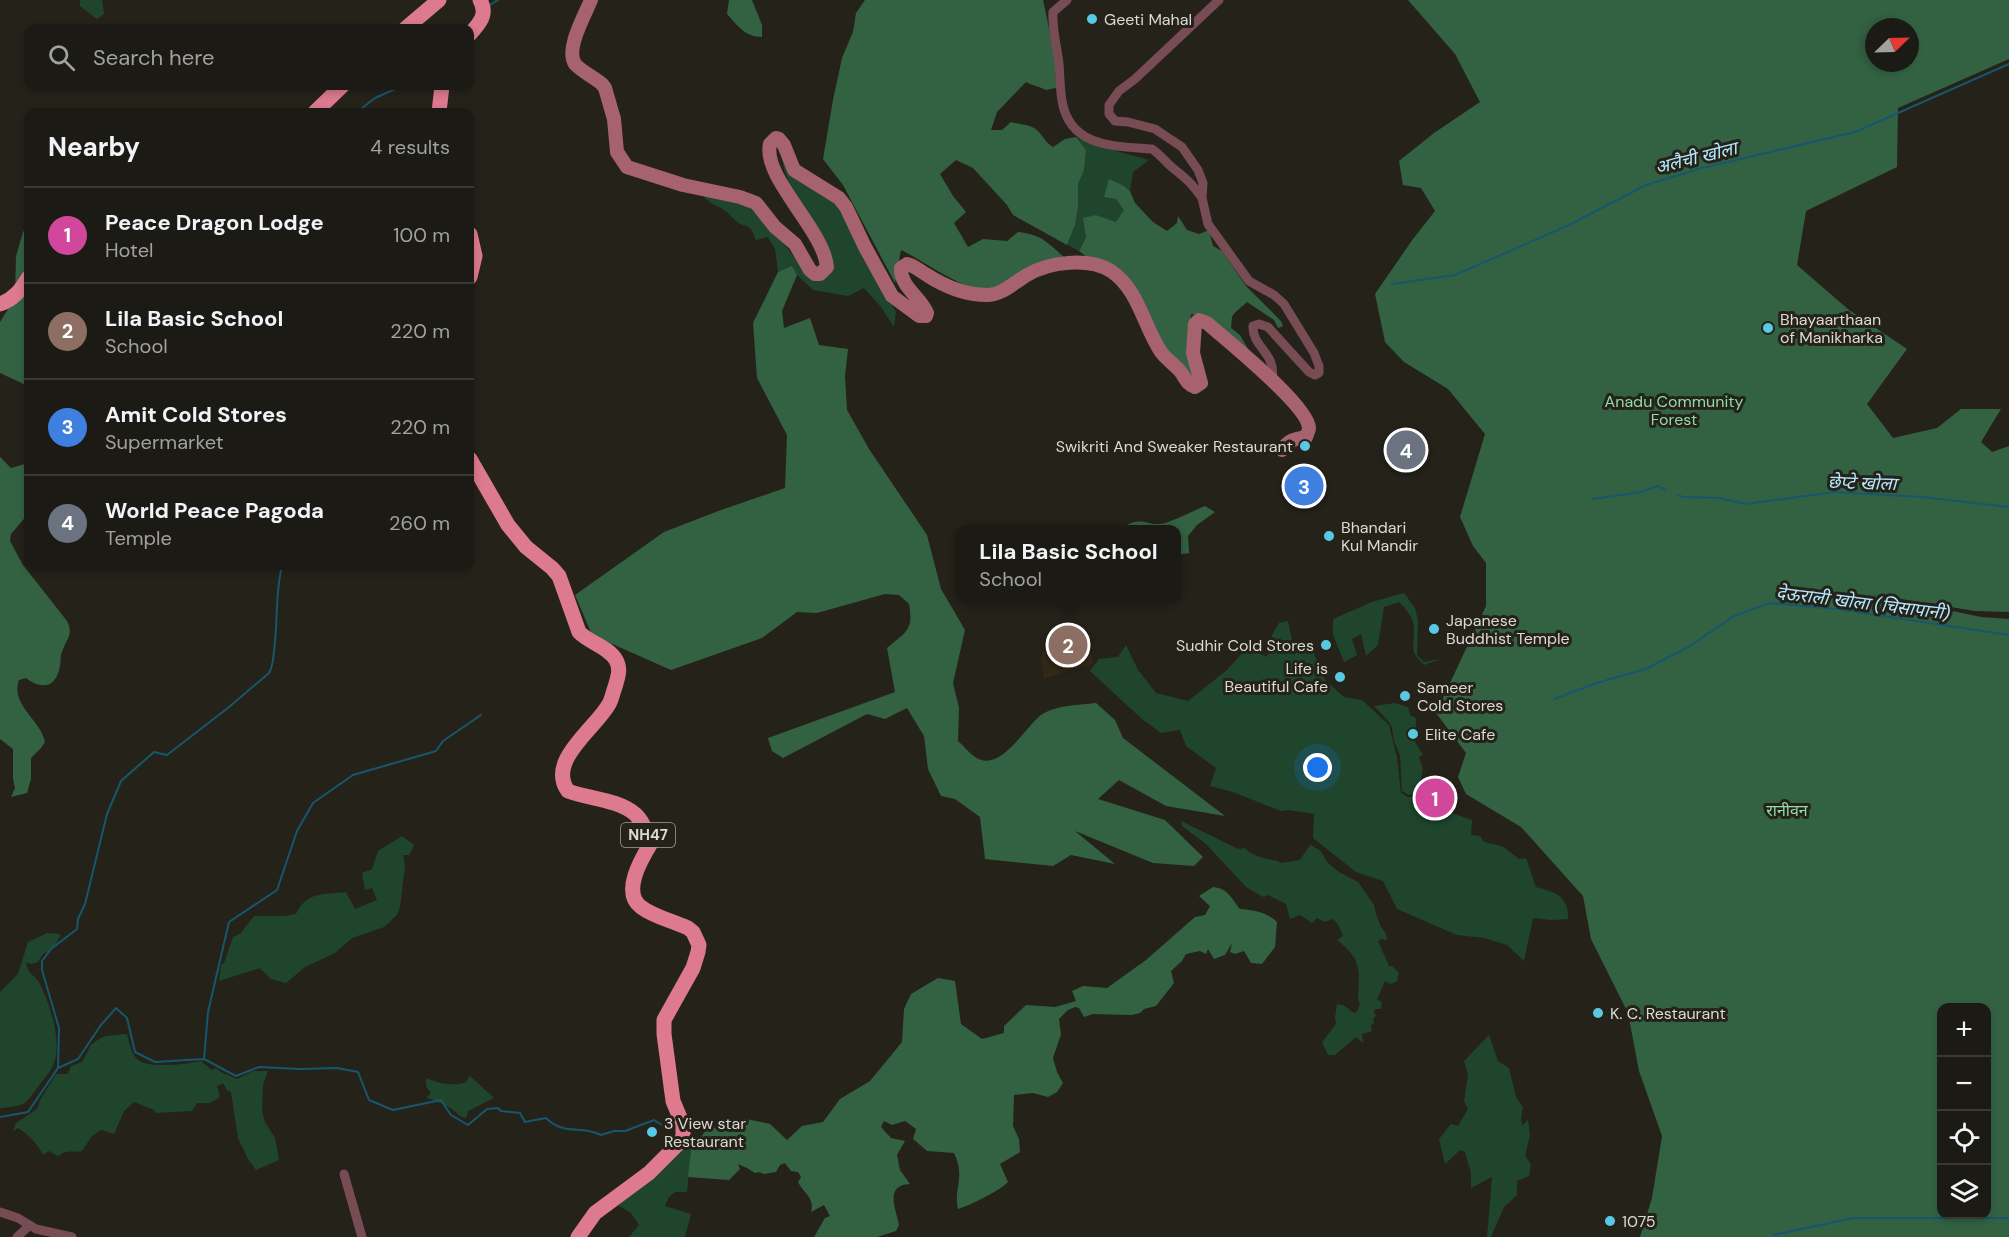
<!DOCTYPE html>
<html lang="en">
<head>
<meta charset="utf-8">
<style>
  :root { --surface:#1c1a14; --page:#292722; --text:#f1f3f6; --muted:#a0a1a0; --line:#3a3834; --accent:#b45309 }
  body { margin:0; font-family:"DM Sans","Noto Sans Devanagari",sans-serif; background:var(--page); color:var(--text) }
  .controls { position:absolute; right:18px; bottom:18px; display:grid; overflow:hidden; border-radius:12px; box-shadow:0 3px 9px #0003 }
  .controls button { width:54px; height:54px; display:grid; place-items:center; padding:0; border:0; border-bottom:2px solid var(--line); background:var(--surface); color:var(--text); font:30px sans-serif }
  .compass { position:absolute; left:1865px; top:18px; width:54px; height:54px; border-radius:50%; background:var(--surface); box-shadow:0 3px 9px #0003; rotate:67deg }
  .you { position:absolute; left:1318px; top:768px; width:21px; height:21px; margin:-15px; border:4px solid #fff; border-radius:50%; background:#1a73e8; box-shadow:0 0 0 9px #1a73e833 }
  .badge { display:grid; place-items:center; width:39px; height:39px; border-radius:50%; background:var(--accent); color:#fff; font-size:20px; font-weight:700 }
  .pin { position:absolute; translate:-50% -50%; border:3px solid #fff; box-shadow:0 2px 6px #0006 }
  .popup { position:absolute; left:956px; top:525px; width:225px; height:78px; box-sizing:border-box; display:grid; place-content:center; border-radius:12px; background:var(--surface); filter:drop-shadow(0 2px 4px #0005); font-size:20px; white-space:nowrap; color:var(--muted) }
  .popup b { font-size:22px; color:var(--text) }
  .popup::after { content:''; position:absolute; left:50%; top:100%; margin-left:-12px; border:12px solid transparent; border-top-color:var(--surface) }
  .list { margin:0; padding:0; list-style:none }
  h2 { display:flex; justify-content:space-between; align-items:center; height:78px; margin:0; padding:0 24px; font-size:26px }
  h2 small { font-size:20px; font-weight:400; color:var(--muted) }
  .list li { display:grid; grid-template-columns:39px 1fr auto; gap:18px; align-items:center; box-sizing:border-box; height:96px; padding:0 24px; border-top:2px solid var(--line) }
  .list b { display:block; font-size:22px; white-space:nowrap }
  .list p { margin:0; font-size:20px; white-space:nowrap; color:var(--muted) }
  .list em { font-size:20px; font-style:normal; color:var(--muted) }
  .icon { flex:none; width:33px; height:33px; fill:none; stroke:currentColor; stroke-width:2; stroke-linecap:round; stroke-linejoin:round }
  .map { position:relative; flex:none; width:2009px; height:1237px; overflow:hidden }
  .search { position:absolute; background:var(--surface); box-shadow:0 3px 9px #0003; left:24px; top:24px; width:450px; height:66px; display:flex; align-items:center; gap:15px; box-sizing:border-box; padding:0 21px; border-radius:12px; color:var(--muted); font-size:22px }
  .panel { position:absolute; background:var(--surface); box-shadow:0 3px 9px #0003; left:24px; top:108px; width:450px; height:462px; border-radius:12px }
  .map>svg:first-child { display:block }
</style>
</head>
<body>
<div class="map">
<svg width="2009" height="1237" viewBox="0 0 2009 1237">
  <rect width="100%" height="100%" fill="#25221a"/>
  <path fill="#312818" d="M1054 631 1088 634 1093 664 1044 679 1041 657Z"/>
  <path fill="#1f462d" d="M80 0H102L104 14 97 19 80 6Z
    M1076 137 1091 144 1149 160 1133 172 1130 191 1124 186 1116 199 1125 210 1116 222 1096 215 1079 251 1067 245 1075 225 1078 208V183L1084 170 1086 150Z
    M781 151 788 168 833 198 896 312 894 327 881 307 864 288 848 296 813 290 797 275 792 267 778 272 775 249 768 237 756 240C749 220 746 230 735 220 731 217 729 213 724 210 716 205 710 204 703 196L711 195 749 204 785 245 798 262 825 275 784 169Z
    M1404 593 1415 608 1418 620 1417 655 1424 662 1441 659 1424 665C1409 650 1414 650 1414 631 1415 619 1407 610 1399 602L1384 607 1378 645 1366 656 1361 634 1352 639 1357 655 1344 662 1333 635V619L1372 602Z
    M1288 621 1293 645 1310 644 1325 680 1344 697 1362 700 1389 725 1397 758 1401 793 1408 797 1420 796 1443 810 1472 820 1471 835 1480 836 1484 842 1502 846 1519 859 1526 858 1536 887C1555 892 1569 896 1568 919L1551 920 1533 918 1524 961 1507 945 1484 938 1457 935 1397 909 1383 881 1356 872 1313 838 1314 814 1289 810 1281 811 1233 792 1210 786 1216 768 1186 746 1180 730 1161 733 1142 719 1090 671 1099 659 1118 657 1126 645 1138 670 1156 693 1188 701 1227 670 1247 648 1267 657 1273 640 1271 637 1279 623Z
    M1395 703 1408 707 1410 715 1416 718 1415 742 1423 755 1419 757 1423 769 1418 794 1409 795 1402 791 1400 755 1394 741 1392 728 1389 722 1374 706Z
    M1181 821 1234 847 1239 849 1245 848C1252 857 1267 859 1278 861L1280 863 1300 860 1310 845 1320 850 1327 862 1339 872 1358 882 1374 905 1376 914 1380 925 1386 934 1387 940 1381 939 1378 941 1389 966H1392L1399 973 1397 981 1391 984 1385 981 1377 999 1382 1003 1381 1009H1375L1374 1012 1376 1015 1373 1019 1374 1023 1371 1025 1372 1031 1362 1034 1363 1043 1356 1037 1335 1055H1328L1322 1042 1336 1024 1335 1018 1337 1004 1343 1005 1354 1013 1357 1012 1360 1004 1358 1000C1359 969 1363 961 1337 940L1343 936 1339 926 1333 919 1325 922 1317 918 1312 923 1300 915 1290 919 1286 904 1268 895 1263 897 1246 887 1206 844 1182 826Z
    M402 836 414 845 409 855H403L405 866 400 907 397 915 384 927 352 938 335 953 305 967 286 983 271 979 260 968 219 981 221 965 224 963 233 937 241 933 254 916H285L296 914C307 891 323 895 346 892L355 909 377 900 372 888 365 890 362 873 372 869 378 851Z
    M47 933 61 934 54 948 43 954 38 962 31 964 26 962C28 976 34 973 40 984 50 1004 61 1039 55 1060 52 1070 46 1077 40 1084 25 1105 26 1106 0 1108V992L18 974 28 942Z
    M124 1034 127 1035C130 1044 131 1054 138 1060 149 1069 189 1064 201 1061L212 1070 216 1068 221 1072 237 1079 253 1071H268L263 1085 262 1111 265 1122 275 1138 279 1160 256 1170 248 1159 238 1138 231 1092 227 1090 223 1083 217 1086 220 1097 210 1103H197L192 1111 156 1113 154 1110 134 1102 124 1111 114 1134 101 1130 92 1136 82 1151C71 1153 68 1149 58 1156L49 1151 43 1155C39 1145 27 1133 18 1128L13 1131 16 1123 37 1109 41 1098 56 1074H68L71 1066 82 1062 91 1045 99 1039 106 1036Z
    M1489 1035 1498 1061 1509 1068 1516 1097 1523 1107 1521 1117 1522 1126 1528 1120 1530 1135 1525 1156 1531 1164 1529 1176 1517 1181V1195L1504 1207 1491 1237H1487L1492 1177 1471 1188V1173L1465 1152 1460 1150 1445 1164 1439 1139 1451 1124 1458 1126 1468 1109 1464 1101 1468 1074 1464 1061Z
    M470 1076 494 1098 468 1111 466 1118C459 1117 459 1114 453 1110 450 1107 430 1098 426 1098L431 1093 426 1086V1078C438 1083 454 1087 466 1082Z
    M692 1142 687 1192H675L669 1197 665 1206 691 1214 685 1237H629L639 1225 631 1213 616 1204Z"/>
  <path fill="#336243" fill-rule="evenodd" d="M729 0H752L762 25V37C745 37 738 26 727 14Z
    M865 0H1043L1055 57 1056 88 1046 90C1039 86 1033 86 1026 82L997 112 991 130H1002L1011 122C1021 125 1032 124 1039 132 1044 138 1046 143 1053 147L1065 139 1076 137 1086 150 1084 170 1078 184V208L1075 225 1067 245 1013 215 1007 205 973 168 956 160 940 174 953 196 966 212 954 223 968 247 983 239 1007 241 1018 232C1042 235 1047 242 1064 257 1052 263 997 291 988 291 964 291 924 261 901 250L895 283 843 185 823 159 833 100 842 58 853 32 856 13Z
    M1408 0H2009V59L1898 108 1897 167 1806 211 1797 265 1849 310 1907 349 1867 404 1893 438 1937 428 1961 409H2001L1981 442 1992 452 2009 446V612L1975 611 1871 594 1981 617 2009 619V1237H1640L1652 1198 1662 1136 1639 1071 1628 1013 1591 939 1583 896 1521 827 1466 794 1458 777 1466 753 1436 713 1486 606V563L1473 546 1460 517 1485 434 1448 389 1404 362 1385 342 1375 294 1413 239 1435 211 1421 188 1403 185 1399 161 1434 133 1480 102 1455 54ZM1874 27H1910V63H1874ZM1942 1008H1986V1214H1942Z
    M1109 179 1124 186 1130 191 1135 203 1153 222 1167 231 1177 223 1178 216 1187 230 1199 234 1209 230 1213 246 1222 251 1246 286 1281 321 1283 326 1278 328 1274 320 1247 302C1243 306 1236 311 1233 315 1231 318 1232 324 1231 328L1240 335 1252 356 1200 316 1191 314 1190 324 1195 378 1189 376 1160 346 1141 298 1079 251 1086 237 1083 218 1096 215 1116 222 1124 210 1116 199 1104 197Z
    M28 224V386L0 373V322L15 298 16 256 23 232Z
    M792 266 797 275 782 311 784 328 810 318 819 345 848 349 845 376 847 410 869 449 927 535 941 589 965 630 953 683 959 708 958 741C964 746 969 753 975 757 1000 774 1025 727 1041 715 1056 705 1080 705 1096 703L1115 720 1123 738 1225 816 1166 806 1119 780 1098 799 1165 820 1203 857 1194 866 1153 863 1075 831 1115 864 1071 855 1053 866 985 859 980 817 955 799 941 796 928 769 924 736 907 708 885 719 867 714 783 758 772 751 768 738 895 692 887 648C906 632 914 630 909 604L899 595 885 594 817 613 797 612 762 638 671 670 592 635 575 595 664 532 721 510 785 488 787 435 757 378 753 323 778 272Z
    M0 457 11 468 28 463V514L11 534 10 541 23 565 67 621C74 635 66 639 62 652 60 656 61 661 60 666 56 688 42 690 26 678L19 680C10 705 41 720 45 742L41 748 31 758V779L27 793 11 797 15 788 13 779V749L0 739Z
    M1205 506 1215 512 1197 525 1188 536 1189 553 1176 555V530L1120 529C1143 513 1147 528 1165 523 1179 519 1192 511 1205 506Z
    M1213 887C1229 889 1231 898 1240 909 1253 910 1267 912 1277 922L1275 947 1262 964 1251 963 1244 951 1235 954 1230 952 1232 943 1225 955 1214 959 1208 949 1206 954 1200 951 1186 954 1182 961 1171 971 1174 983 1156 1006 1144 1009 1140 1013 1132 1015 1093 1014 1084 1017 1079 1008 1075 1007 1068 1010 1059 1019 1061 1034 1053 1058 1057 1072 1063 1083 1057 1092 1048 1097 1033 1093 1014 1095 1013 1126 1019 1139 1020 1152 1000 1164 1008 1182C1001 1190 969 1206 958 1209 953 1189 966 1178 954 1153L927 1151 913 1139 916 1129 905 1121 892 1125 884 1121 881 1127 891 1138 905 1141 897 1155 900 1170 910 1184C884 1185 896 1209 899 1225L896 1231 877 1237H814L825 1218 830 1216 824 1205 811 1212C815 1197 804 1194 798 1182L801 1177 798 1172 791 1171 785 1163 780 1165 776 1172 764 1174 759 1172 755 1173 747 1168 738 1164 740 1169 729 1180 688 1177 692 1142 701 1137 708 1127 721 1128 742 1118 770 1124 787 1140 802 1126 823 1122 840 1099 870 1081 902 1042 904 1009 911 994 938 978 955 981 961 1024 982 1039 1004 1033V1026L1026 1005 1055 1007 1076 1001 1072 991 1083 986 1107 988 1146 960 1195 917 1205 915 1210 906 1199 896Z"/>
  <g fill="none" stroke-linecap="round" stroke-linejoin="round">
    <path stroke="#16576e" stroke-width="2" d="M488 6 498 0
      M357 112 375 98 402 86
      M1392 284 1455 275 1569 225 1646 185 1702 168 1855 132 2009 64
      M1678 495 1683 497 1718 498 1746 504 1834 492 1922 497 2009 507
      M1593 499 1641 492 1658 486 1666 490
      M1554 699 1600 682 1646 669 1690 646 1734 616 1770 603 1837 609 2009 635
      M204 1059 208 1012 229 922 277 890 297 831 313 803 353 775 436 751 443 741 481 715
      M58 1068 59 1028 42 970V961L51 949 77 929 78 919 85 904 107 814 121 781 154 752 167 755 229 707 269 673C273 666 273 659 274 651 278 623 275 593 282 566
      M0 1117 28 1112 58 1068 78 1059 101 1025 116 1008 127 1018 135 1052 155 1062 204 1059 236 1076 259 1067 300 1069 337 1068 358 1072 369 1100 393 1110 441 1100 451 1115 468 1125 487 1109 498 1108 501 1111 520 1113 525 1122 546 1118C566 1137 580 1124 601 1135L614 1131H625L654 1120 668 1129
      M1774 1235 1853 1218H2009"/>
    <path stroke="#784c54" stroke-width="9" d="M1067 0 1053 12C1052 30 1057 46 1059 64 1060 76 1060 89 1062 101 1070 148 1115 146 1152 149 1161 155 1166 163 1174 169 1188 180 1192 184 1202 198
      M1219 0 1135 79 1119 91 1109 105V114L1115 121 1128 122 1155 129 1182 147 1198 170 1203 183 1202 198 1208 224 1249 281 1274 295 1284 304 1314 353 1319 366V373L1315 375 1309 372 1268 327 1259 324 1253 326C1252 348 1277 352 1272 380
      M344 1174 362 1237
      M0 1212 18 1218 36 1229 72 1237
      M17 1237 30 1225"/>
    <path stroke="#a7626f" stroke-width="14" d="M591 0C585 15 565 49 575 64 582 72 594 77 602 84L605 88 614 119 617 152 627 167 683 185 740 197 756 203 775 227 795 244 810 270 815 274H820L827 267C824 230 762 177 770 144L776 138 779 139 784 145 794 170 839 198 846 207 865 247 892 296 919 316H926L927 313C921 297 900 287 901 268L907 264C915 266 920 271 927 275 944 286 966 295 987 295 1002 295 1015 282 1027 275 1049 262 1088 257 1111 271 1139 290 1143 325 1161 352 1166 359 1174 364 1180 371 1185 377 1186 384 1195 387L1201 383 1193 353 1195 324 1199 320 1207 323C1226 340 1308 405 1309 428 1309 431 1307 434 1306 437 1295 439 1288 440 1282 450"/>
    <path stroke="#dd7a8e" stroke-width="15" d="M406 28 439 0
      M470 34C480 23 488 14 480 0
      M315 112 342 86
      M439 112 442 86
      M470 234 475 256 470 277
      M0 304C14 299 21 290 28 278
      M470 459 508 525 526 547 552 568 559 576 579 632C589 643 608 646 616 660 621 669 618 677 615 687 613 692 612 699 609 704 596 728 546 761 568 791 589 799 617 799 635 814 643 821 647 833 651 843 642 858 621 892 641 907 654 917 673 921 688 928L693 932 699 945 698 952 693 968 664 1020V1034L673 1101 683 1125V1136L681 1141 649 1173 595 1213 578 1237"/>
  </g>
  <g fill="#59c8e4" stroke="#25221a" stroke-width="2">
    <circle cx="1092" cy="19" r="6"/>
    <circle cx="1768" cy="328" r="6"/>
    <circle cx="1305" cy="446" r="6"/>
    <circle cx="1329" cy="536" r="6"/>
    <circle cx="1434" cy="629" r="6"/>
    <circle cx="1326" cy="645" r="6"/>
    <circle cx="1340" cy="677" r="6"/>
    <circle cx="1405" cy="696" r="6"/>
    <circle cx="1413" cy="734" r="6"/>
    <circle cx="1598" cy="1013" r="6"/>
    <circle cx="652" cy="1132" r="6"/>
    <circle cx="1610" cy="1221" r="6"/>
  </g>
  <g text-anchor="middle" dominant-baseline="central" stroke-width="6" stroke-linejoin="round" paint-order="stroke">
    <rect fill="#25221a" stroke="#a5a39d" stroke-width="1.5" x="621" y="823" width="54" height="24" rx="4.5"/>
    <g font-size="15" font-weight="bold" fill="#dcdad5">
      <text x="648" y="835">NH47</text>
    </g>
    <g font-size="16" fill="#dcdad5" stroke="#25221a" text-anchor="start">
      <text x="1104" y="19">Geeti Mahal</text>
      <text x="1780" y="319">Bhayaarthaan<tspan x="1780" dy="18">of Manikharka</tspan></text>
      <text x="1293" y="446" text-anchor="end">Swikriti And Sweaker Restaurant</text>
      <text x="1341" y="527">Bhandari<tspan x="1341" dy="18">Kul Mandir</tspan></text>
      <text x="1446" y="620">Japanese<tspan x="1446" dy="18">Buddhist Temple</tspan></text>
      <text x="1314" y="645" text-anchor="end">Sudhir Cold Stores</text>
      <text x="1328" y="668" text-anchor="end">Life is<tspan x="1328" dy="18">Beautiful Cafe</tspan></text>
      <text x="1417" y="687">Sameer<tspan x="1417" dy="18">Cold Stores</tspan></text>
      <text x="1425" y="734">Elite Cafe</text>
      <text x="1610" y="1013">K. C. Restaurant</text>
      <text x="664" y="1123">3 View star<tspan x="664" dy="18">Restaurant</tspan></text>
      <text x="1622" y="1221">1075</text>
    </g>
    <g font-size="16" fill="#91dba8" stroke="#25221a">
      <text x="1674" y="401">Anadu Community<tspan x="1674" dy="18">Forest</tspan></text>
      <text x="1787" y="810">रानीवन</text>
    </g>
    <g font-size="18" font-style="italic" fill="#b4e8ff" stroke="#25221a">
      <text transform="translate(1696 158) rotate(-14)">अलैची खोला</text>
      <text transform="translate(1862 483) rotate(2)">छेप्टे खोला</text>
      <text transform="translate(1863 603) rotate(7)">देऊराली खोला (चिसापानी)</text>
    </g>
  </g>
</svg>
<div class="controls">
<button>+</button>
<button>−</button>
<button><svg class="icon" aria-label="locate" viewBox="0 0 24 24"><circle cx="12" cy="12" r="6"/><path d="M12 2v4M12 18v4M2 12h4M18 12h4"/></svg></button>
<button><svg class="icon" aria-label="layers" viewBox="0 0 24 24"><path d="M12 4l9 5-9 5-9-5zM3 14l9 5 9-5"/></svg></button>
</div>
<svg class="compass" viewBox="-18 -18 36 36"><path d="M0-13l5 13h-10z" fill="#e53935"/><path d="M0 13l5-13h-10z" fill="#a0a1a0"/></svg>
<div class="you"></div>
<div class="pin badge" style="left:1435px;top:798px;background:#d1479c">1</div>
<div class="pin badge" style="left:1068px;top:645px;background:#8d6e63">2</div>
<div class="popup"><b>Lila Basic School</b>School</div>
<div class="pin badge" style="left:1304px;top:486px;background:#3f7fe0">3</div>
<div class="pin badge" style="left:1406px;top:450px;background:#6b7280">4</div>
<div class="search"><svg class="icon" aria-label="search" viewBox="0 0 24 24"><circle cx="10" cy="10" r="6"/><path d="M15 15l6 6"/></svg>Search here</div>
<section class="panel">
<h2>Nearby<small>4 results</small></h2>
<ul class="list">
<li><span class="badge" style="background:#d1479c">1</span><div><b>Peace Dragon Lodge</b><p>Hotel</p></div><em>100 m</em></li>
<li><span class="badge" style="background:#8d6e63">2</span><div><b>Lila Basic School</b><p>School</p></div><em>220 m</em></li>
<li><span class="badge" style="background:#3f7fe0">3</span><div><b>Amit Cold Stores</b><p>Supermarket</p></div><em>220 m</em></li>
<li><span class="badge" style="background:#6b7280">4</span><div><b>World Peace Pagoda</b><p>Temple</p></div><em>260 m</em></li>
</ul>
</section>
</div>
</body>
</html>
